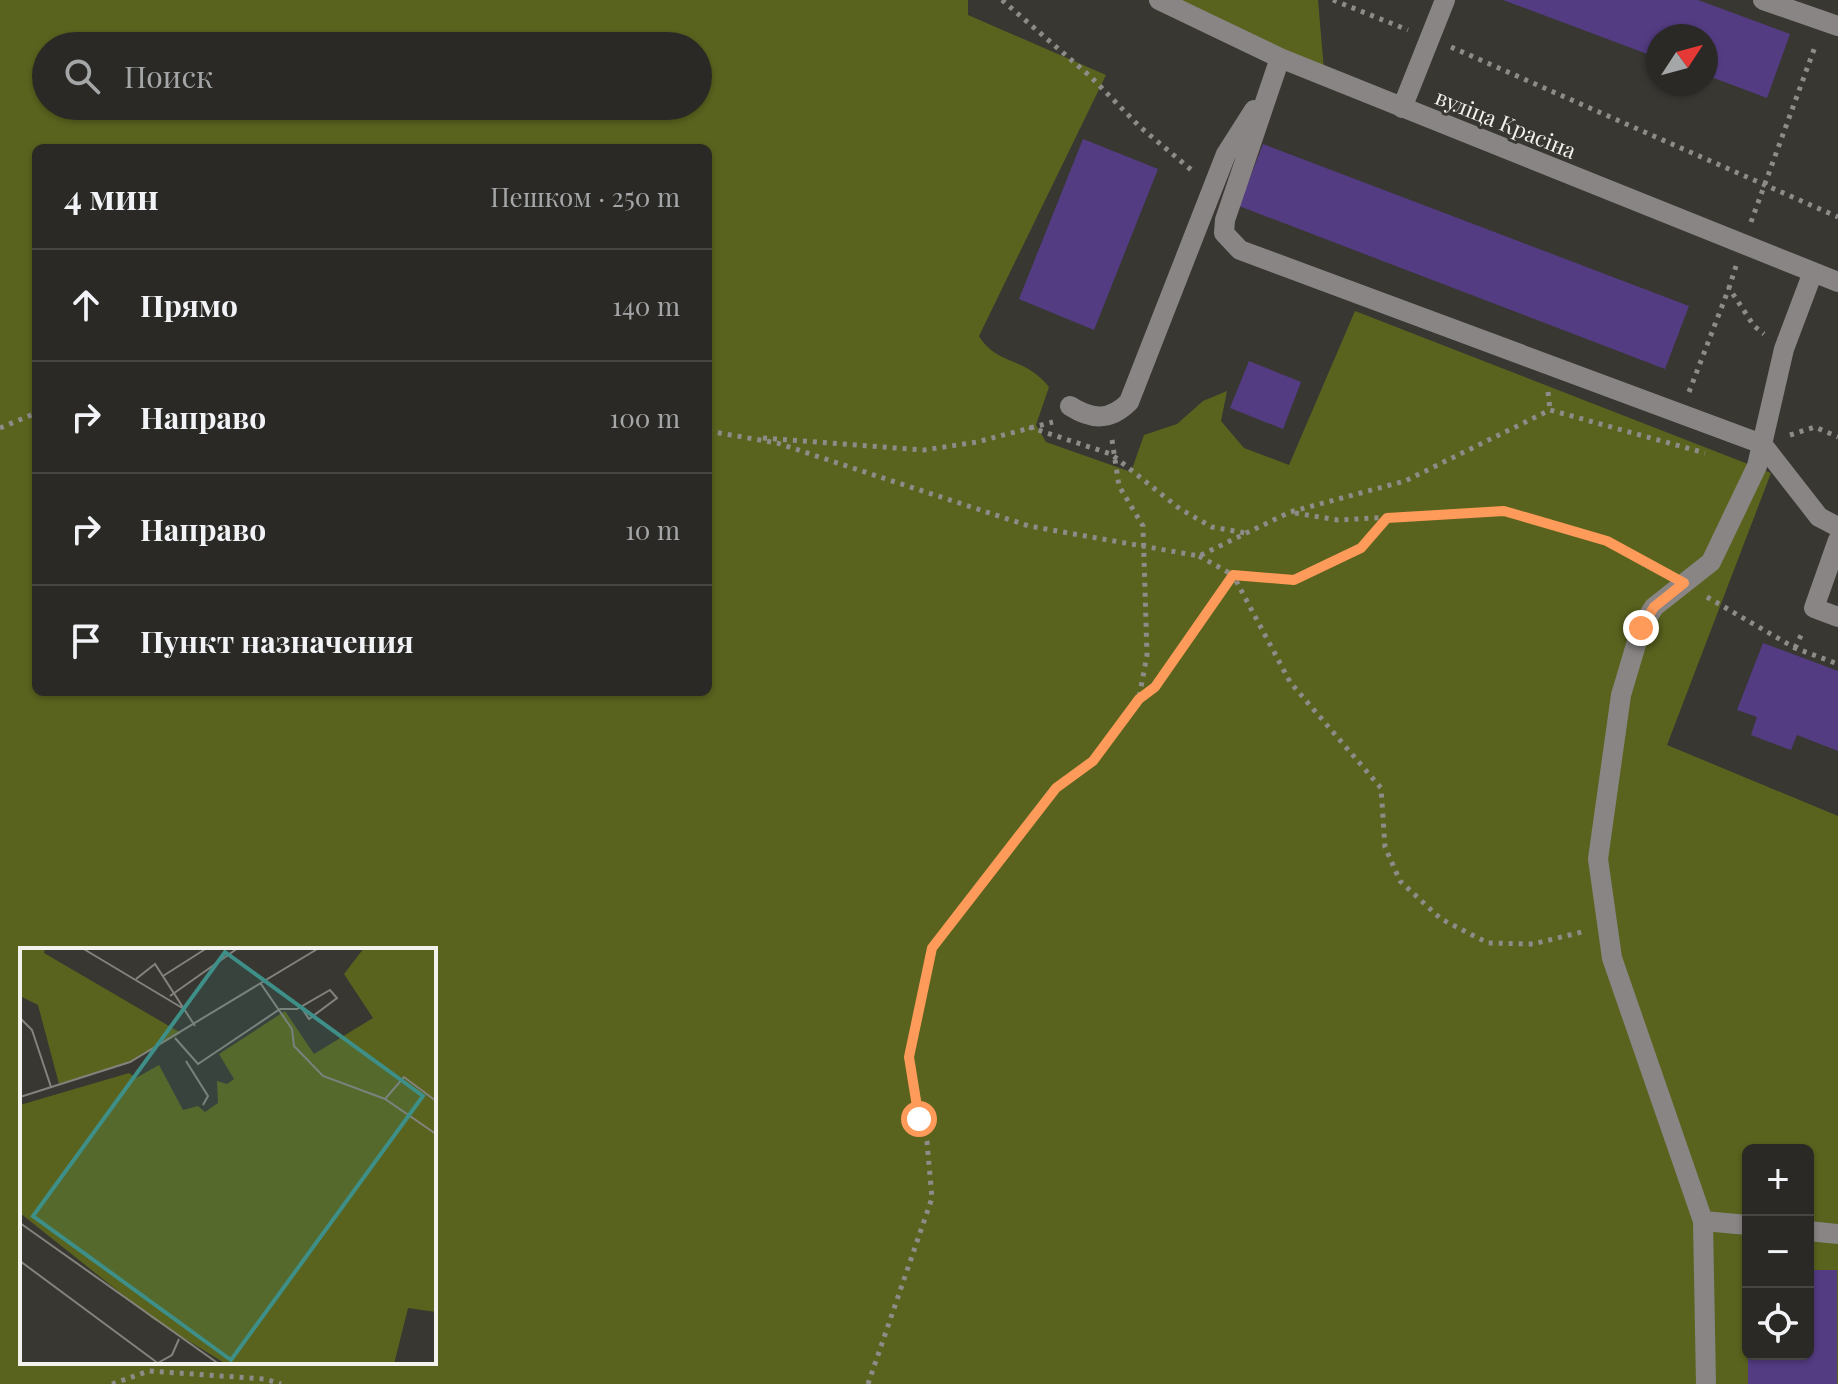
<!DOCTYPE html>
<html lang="ru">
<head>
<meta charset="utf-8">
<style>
  :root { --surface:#2a2926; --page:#32312e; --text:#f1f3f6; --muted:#a5a6a7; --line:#464543 }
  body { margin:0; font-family:"Playfair Display",serif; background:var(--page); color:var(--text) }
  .controls { position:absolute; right:24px; bottom:24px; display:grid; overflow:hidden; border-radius:12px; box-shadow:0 2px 6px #0004 }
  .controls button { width:72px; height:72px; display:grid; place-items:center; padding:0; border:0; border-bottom:2px solid var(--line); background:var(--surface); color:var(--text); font:40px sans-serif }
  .compass { position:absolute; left:1646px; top:24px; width:72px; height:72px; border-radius:50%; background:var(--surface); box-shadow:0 2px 6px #0004; rotate:54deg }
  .stop { position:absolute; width:24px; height:24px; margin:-18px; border:6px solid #ff9b5a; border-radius:50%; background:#fff }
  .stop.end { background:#ff9b5a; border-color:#fff; box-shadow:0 2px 8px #0008 }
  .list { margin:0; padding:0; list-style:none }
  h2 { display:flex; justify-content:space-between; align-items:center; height:104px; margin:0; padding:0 32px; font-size:34px }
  h2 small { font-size:26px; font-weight:400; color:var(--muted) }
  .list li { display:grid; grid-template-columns:52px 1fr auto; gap:24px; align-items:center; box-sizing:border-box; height:112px; padding:0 32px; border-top:2px solid var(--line) }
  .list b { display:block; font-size:30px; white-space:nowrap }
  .list em { font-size:26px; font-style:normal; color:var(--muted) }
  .icon { flex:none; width:44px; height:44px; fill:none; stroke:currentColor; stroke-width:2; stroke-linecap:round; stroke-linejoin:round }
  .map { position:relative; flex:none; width:1838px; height:1384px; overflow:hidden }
  .search { position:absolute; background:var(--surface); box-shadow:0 2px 6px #0004; left:32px; top:32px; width:680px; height:88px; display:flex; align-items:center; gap:20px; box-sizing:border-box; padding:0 28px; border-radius:44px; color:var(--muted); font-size:30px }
  .panel { position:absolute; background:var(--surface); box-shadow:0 2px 6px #0004; left:32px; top:144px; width:680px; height:552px; border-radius:12px }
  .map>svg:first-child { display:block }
</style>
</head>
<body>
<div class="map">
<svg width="1838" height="1384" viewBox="0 0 1838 1384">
  <rect width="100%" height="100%" fill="#383732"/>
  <path fill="#5a631e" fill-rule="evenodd" d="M0 0H968V15L1106 75 979 336C997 366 1025 356 1049 387L1036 425 1046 442 1131 472 1144 435 1177 424 1203 401 1227 391 1221 421 1244 448 1289 465 1355 311 1771 473 1667 745 1838 816V1384H0ZM46 46H698V106H46ZM36 148H708V692H36ZM22 950H434V1362H22ZM1748 1150H1808V1354H1748Z
    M1175 0H1318L1324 70Z"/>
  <path fill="#543c83" d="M1503 0H1698L1790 34 1767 98 1706 75V36H1658V58Z
    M1083 139 1158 169 1094 330 1019 299Z
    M1263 144 1689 306 1665 369 1239 206Z
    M1249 361 1301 382 1283 429 1230 408Z
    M1763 643 1838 671V751L1797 735 1791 750 1751 735 1757 717 1737 710Z
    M1808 1270H1837V1384H1748V1354H1808Z"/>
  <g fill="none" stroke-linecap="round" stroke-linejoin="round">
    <path stroke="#8d8c88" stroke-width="5" stroke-dasharray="4 6" stroke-linecap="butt" d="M1002 0 1091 77 1139 126 1195 173
      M1333 0 1408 30
      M1451 47 1838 217
      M1751 222 1816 44
      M1736 266 1729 288 1754 326 1764 334
      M1548 392 1550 410
      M1689 392 1729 288
      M1029 427 1111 454 1180 509 1212 527 1246 533
      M0 428 36 413
      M708 431 777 443 1029 526 1199 556 1290 512 1405 481 1550 410 1705 453
      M1790 435 1815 427 1838 437
      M763 438 924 450 977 442 1053 422
      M1112 440 1119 486 1143 526 1147 655 1139 698
      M1295 513 1338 520 1504 511 1607 541 1660 570
      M1199 556 1233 575 1294 580 1361 548 1386 519
      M1707 597 1795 648 1838 664
      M1795 648 1803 631
      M112 1384 149 1371 265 1379 281 1384
      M868 1384 932 1198 927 1142 919 1119 909 1057 932 948 1056 788 1093 761 1139 699 1155 687 1233 575 1290 682 1381 788 1385 847 1400 881 1441 919 1488 943 1533 944 1586 931"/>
    <path stroke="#898585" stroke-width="20" d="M1159 0 1280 58 1838 282
      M1763 0 1838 26
      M1280 58 1225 220 1224 233 1240 250 1762 444 1819 517 1838 527
      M1402 108 1445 0
      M1070 406C1092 420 1110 421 1129 402L1226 154 1254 110
      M1838 540 1814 608 1838 617
      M1703 1221 1748 1225
      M1808 1231 1838 1234
      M1706 1384 1703 1221 1612 958 1598 859 1621 695 1641 628 1654 607 1711 562 1757 466 1784 349 1813 272"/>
  </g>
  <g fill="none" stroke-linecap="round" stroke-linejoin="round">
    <path stroke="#ff9b5a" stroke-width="10" d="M919 1119 909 1057 932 948 1056 788 1093 761 1139 699 1155 687 1233 575 1294 580 1361 548 1387 518 1504 511 1607 541 1684 583 1654 607 1641 628"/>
  </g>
  <g text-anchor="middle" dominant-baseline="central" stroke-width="6" stroke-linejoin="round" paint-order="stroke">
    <g font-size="22" fill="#f3f2ee" stroke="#383732">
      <text transform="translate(1506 123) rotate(22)">вуліца Красіна</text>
    </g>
  </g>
  <g transform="translate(20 948)">
    <rect width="416" height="416" fill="#383732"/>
    <path d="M0 0H25L24 5 161 85 110 114 39 136 18 57 0 48ZM344 0H416V364L388 360 374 416H206L133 371 0 265V157L109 125 116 130 139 117 163 162 178 158 185 164 198 155 197 133 207 136 214 131 199 106 265 63 294 106 353 70 324 26Z" fill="#5a631e"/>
    <path fill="none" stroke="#83827d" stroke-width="2" d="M62 0 164 61M143 28 187 0M116 31 135 16 175 78M241 36 272 81 274 98 303 128 365 151 416 186M150 48 218 0M0 70 12 82 31 139M155 90 178 116 260 61H277L310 42 317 50 289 71 281 59M166 113 188 148 183 157M0 149 110 114 299 0M365 151 384 129 416 153M0 275 199 416M0 313 139 416M136 416 152 407 159 391"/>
    <path fill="#3d8f88" fill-opacity="0.15" stroke="#3d8f88" stroke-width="4" d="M205 4 403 148 211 412 13 268Z"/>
    <rect width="416" height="416" fill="none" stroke="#f3f2ee" stroke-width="4"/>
  </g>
</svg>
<div class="controls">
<button>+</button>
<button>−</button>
<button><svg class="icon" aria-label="locate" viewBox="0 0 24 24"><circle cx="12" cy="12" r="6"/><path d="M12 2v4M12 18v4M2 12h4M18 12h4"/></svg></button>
</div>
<svg class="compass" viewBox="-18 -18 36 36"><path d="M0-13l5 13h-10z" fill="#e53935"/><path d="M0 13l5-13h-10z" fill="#a5a6a7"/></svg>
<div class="stop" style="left:919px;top:1119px"></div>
<div class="stop end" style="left:1641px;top:628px"></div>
<div class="search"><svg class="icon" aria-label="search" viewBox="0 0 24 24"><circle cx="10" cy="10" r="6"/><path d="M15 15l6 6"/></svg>Поиск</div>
<section class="panel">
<h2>4 мин<small>Пешком · 250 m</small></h2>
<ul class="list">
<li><svg class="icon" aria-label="ahead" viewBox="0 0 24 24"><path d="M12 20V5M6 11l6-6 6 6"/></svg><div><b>Прямо</b></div><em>140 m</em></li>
<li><svg class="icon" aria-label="right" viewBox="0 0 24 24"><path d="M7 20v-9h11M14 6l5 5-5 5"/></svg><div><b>Направо</b></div><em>100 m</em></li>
<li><svg class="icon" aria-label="right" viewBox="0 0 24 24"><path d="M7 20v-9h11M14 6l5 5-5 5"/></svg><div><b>Направо</b></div><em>10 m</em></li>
<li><svg class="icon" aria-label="arrive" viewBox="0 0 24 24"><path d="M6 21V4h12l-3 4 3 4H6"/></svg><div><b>Пункт назначения</b></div></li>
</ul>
</section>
</div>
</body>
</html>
